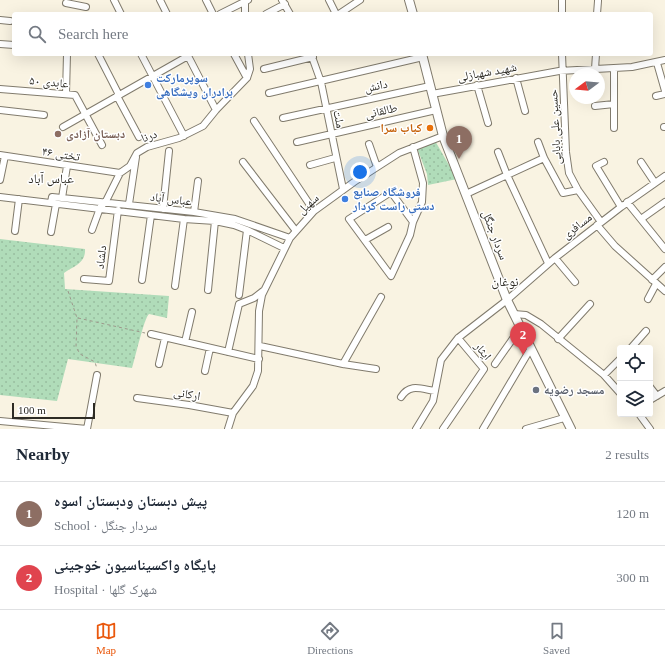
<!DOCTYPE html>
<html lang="en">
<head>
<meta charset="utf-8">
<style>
  :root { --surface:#fff; --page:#f6f6f7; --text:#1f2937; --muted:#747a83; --line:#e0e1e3; --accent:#ea580c }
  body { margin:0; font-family:"Times New Roman","Noto Naskh Arabic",serif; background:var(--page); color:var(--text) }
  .controls { position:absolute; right:12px; bottom:12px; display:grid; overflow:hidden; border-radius:4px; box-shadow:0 4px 16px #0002 }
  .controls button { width:36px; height:36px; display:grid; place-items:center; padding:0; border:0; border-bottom:1px solid var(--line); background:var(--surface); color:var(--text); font:20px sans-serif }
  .compass { position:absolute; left:569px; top:68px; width:36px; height:36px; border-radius:50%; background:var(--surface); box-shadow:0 4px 16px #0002; rotate:254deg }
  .scale { position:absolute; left:12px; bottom:10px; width:83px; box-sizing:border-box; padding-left:4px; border:2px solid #2d2b24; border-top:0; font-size:11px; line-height:14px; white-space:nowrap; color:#2d2b24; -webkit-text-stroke:3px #fff; paint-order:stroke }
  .you { position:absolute; left:360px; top:172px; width:14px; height:14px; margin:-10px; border:3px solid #fff; border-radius:50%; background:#1a73e8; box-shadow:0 0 0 6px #1a73e833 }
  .badge { display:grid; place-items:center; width:26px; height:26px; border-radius:50%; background:var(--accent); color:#fff; font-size:13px; font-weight:700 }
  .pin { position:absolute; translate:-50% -33px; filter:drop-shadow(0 1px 2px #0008) }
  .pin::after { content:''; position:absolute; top:21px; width:14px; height:12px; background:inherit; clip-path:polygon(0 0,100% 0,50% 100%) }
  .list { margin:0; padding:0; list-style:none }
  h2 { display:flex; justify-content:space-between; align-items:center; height:52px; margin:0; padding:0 16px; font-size:17px }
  h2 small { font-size:13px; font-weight:400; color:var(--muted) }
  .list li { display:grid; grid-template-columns:26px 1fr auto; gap:12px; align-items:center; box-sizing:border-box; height:64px; padding:0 16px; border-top:1px solid var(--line) }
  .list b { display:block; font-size:15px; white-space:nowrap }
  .list p { margin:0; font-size:13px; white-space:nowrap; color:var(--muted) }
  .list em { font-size:13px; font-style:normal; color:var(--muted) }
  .icon { flex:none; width:22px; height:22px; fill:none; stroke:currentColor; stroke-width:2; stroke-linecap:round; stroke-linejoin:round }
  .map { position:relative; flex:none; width:665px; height:429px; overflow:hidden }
  .search { position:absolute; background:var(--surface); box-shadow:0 4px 16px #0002; left:12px; right:12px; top:12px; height:44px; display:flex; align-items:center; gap:10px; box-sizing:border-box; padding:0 14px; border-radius:4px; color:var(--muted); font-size:15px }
  .sheet { height:180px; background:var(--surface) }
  nav { display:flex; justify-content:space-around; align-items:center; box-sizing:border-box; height:56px; border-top:1px solid var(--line); background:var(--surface); font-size:11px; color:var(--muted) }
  nav a { display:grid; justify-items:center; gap:2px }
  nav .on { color:var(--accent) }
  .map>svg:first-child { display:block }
</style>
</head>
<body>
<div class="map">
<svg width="665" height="429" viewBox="0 0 665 429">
  <defs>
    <pattern id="grass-dots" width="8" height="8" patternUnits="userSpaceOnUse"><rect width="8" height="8" fill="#b0dcb9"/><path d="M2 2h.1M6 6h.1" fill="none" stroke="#98bd9f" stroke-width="1.8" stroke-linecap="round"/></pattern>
  </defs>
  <rect width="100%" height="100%" fill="#f9f3e2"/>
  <path fill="url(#grass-dots)" d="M434 139 457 179 428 185 427 174 417 148Z
    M0 239 85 249C86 263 74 266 64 273L65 289 169 296 167 318 149 314C144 318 135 359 132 368L68 359 57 401 0 395Z"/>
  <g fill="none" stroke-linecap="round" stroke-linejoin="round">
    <defs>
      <path id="minor" d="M114 0 121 14
        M160 0 167 14
        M206 0 213 14
        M282 0 290 14
        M329 0 336 14
        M66 3 86 7
        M220 14 248 0
        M245 14V1
        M266 14 285 4
        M339 14 360 0
        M562 14V0
        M597 14 598 1
        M0 20 10 21
        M0 44 14 45
        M98 54 119 95
        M141 54 184 136
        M187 54 216 110
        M234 54 247 78
        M311 54 321 82 343 189
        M562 54 566 152 569 173 578 190 601 222
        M657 63 665 91
        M264 69 313 57
        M595 69 596 54
        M516 78 525 111
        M477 85 488 123
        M0 89 75 95 102 145
        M269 93 423 57
        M66 94 67 54
        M432 94 559 71 632 67 665 60
        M117 96 139 137
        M656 96 665 94
        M595 106 614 104
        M0 110 44 115
        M283 118 430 86
        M254 121 314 211
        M63 127 188 56
        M664 127H665
        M614 128V68
        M297 142 436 110
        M538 142 544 158 563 193 578 190
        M369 144 377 167
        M413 147 423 183 422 202 413 222 410 235 391 276 349 219 391 192 413 222
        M498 152 507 175 548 263
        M0 155 120 173
        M243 162 296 231
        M604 162 596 166 621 207
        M641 162 655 183
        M310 165 335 158
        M0 180 5 156
        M466 194 544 158
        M0 197 184 219 215 221 234 225 247 230 284 248
        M62 198 67 166
        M627 202 665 249
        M51 203 52 197 62 198 194 212 235 219 290 238
        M129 204 136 157
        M163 209 169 151
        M194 212 198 181
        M641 219 665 202
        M597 225 615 246 665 291
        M92 230 100 208 106 201 120 173 130 166 137 153 147 147 179 138 203 126 216 110 247 78 250 69 248 54
        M15 231 19 199
        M51 232 56 204
        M365 240 388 227
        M555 258 575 282
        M84 279 109 281 118 210
        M142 280 151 215
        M652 280 665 267
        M175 286 184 219
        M208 290 215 221
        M239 295 247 230
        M648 299 656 284
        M514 314 526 315 541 324 604 375 620 393
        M151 334 259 359
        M558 339 590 304
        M185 342 192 312
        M260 346 343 364 376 369
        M631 348 646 331
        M228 352 239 304 254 298 263 291
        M159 364 165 338
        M343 364 381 297
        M495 364 521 327
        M205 371 210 348
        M604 375 620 359
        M650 387 657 396
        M401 397C410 383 421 389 435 391
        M137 398 189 405 233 413
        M650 400 665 391
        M639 414 650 429
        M0 421 87 429
        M87 429 97 375
        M228 429 233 413 253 386 258 371 259 311 262 295 290 238 314 211 354 182 399 153 443 136
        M416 429 433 401 441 360 458 338
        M443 429 484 369 458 338 507 300 555 258 621 207 665 176
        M483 429 531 348
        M526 429 564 418"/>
      <path id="major" d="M409 0 413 14
        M422 54 443 136 507 300 571 429"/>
    </defs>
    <use href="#minor" stroke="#817b6d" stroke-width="8"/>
    <use href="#major" stroke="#817b6d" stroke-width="10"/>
    <path stroke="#9d998c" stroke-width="1" stroke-dasharray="3 3" stroke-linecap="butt" d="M68 291 77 318 76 347 80 354 95 362 97 369
      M78 318 145 333"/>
    <use href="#minor" stroke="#fff" stroke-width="6"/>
    <use href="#major" stroke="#fff" stroke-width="8"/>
  </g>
  <g fill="#3f7fe0" stroke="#fff" stroke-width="1.5">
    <circle cx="148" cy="85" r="4"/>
    <circle cx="345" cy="199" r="4"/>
  </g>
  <circle fill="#e8710a" stroke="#fff" stroke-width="1.5" cx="430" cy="128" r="4"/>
  <circle fill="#8d6e63" stroke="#fff" stroke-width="1.5" cx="58" cy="134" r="4"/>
  <circle fill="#6b7280" stroke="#fff" stroke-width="1.5" cx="536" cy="390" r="4"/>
  <g text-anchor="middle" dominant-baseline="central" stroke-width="3" stroke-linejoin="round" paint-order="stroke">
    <g font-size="12" fill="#2d2b24" stroke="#fff">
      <text transform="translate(487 72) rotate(-10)">شهید شهبازلی</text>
      <text transform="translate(49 82) rotate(5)">عابدی ۵۰</text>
      <text transform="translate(376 86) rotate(-12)">دانش</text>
      <text transform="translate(381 111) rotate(-13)">طالقانی</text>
      <text transform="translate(339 119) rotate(78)">ملت</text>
      <text transform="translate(555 127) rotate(-93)">حسین علی بابایی</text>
      <text transform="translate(149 136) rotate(-21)">درنا</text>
      <text transform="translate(61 154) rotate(9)">تختی ۴۶</text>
      <text transform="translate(171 199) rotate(7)">عباس آباد</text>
      <text transform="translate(308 204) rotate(-42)">سهیل</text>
      <text transform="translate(577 226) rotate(-38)">مسافری</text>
      <text transform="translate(495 235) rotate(69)">سردار جنگل</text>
      <text transform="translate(101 257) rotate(-83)">دلشاد</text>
      <text transform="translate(483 351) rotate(51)">ایثار</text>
      <text transform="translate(187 394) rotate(10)">ارکانی</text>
    </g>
    <g font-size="12" font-weight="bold" fill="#366cbe" stroke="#fff" text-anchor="start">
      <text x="156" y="78">سوپرمارکت<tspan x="156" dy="14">برادران ویشگاهی</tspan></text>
      <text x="353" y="192">فروشگاه صنایع<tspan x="353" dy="14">دستی راست کردار</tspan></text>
    </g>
    <g font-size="12" font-weight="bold" fill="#c56008" stroke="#fff" text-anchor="end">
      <text x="422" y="128">کباب سرا</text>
    </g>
    <g font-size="12" font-weight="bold" fill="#785e54" stroke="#fff" text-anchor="start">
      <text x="66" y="134">دبستان آزادی</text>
    </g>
    <g font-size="12" font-weight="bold" fill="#5b616d" stroke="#fff" text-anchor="start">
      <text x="544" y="390">مسجد رضویه</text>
    </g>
    <g font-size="13" fill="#2d2b24" stroke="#fff">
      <text x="51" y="178">عباس آباد</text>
      <text x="505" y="281">نوغان</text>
    </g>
  </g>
</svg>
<div class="controls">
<button><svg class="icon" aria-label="locate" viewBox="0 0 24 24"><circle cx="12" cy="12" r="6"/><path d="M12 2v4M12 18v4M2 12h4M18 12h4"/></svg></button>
<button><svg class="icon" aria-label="layers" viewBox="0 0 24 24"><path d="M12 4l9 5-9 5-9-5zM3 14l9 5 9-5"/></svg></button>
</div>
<svg class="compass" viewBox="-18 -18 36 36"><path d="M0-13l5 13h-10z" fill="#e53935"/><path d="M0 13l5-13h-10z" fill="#747a83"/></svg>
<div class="scale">100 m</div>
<div class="you"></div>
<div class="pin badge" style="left:459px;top:159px;background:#8d6e63">1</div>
<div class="pin badge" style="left:523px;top:355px;background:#e0444e">2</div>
<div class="search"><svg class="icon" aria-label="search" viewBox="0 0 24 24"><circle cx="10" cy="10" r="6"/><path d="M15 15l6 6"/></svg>Search here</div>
</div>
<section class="sheet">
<h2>Nearby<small>2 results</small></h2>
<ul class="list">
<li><span class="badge" style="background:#8d6e63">1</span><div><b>پیش دبستان ودبستان اسوه</b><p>School · سردار جنگل</p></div><em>120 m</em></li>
<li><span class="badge" style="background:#e0444e">2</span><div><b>پایگاه واکسیناسیون خوجینی</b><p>Hospital · شهرک گلها</p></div><em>300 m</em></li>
</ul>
</section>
<nav>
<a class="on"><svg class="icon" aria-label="map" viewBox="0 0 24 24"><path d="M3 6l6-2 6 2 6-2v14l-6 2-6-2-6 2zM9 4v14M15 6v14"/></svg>Map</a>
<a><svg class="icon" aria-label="directions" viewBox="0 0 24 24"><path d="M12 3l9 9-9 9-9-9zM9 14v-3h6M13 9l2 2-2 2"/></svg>Directions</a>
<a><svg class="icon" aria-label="saved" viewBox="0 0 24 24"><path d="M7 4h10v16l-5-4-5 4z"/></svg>Saved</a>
</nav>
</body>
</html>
